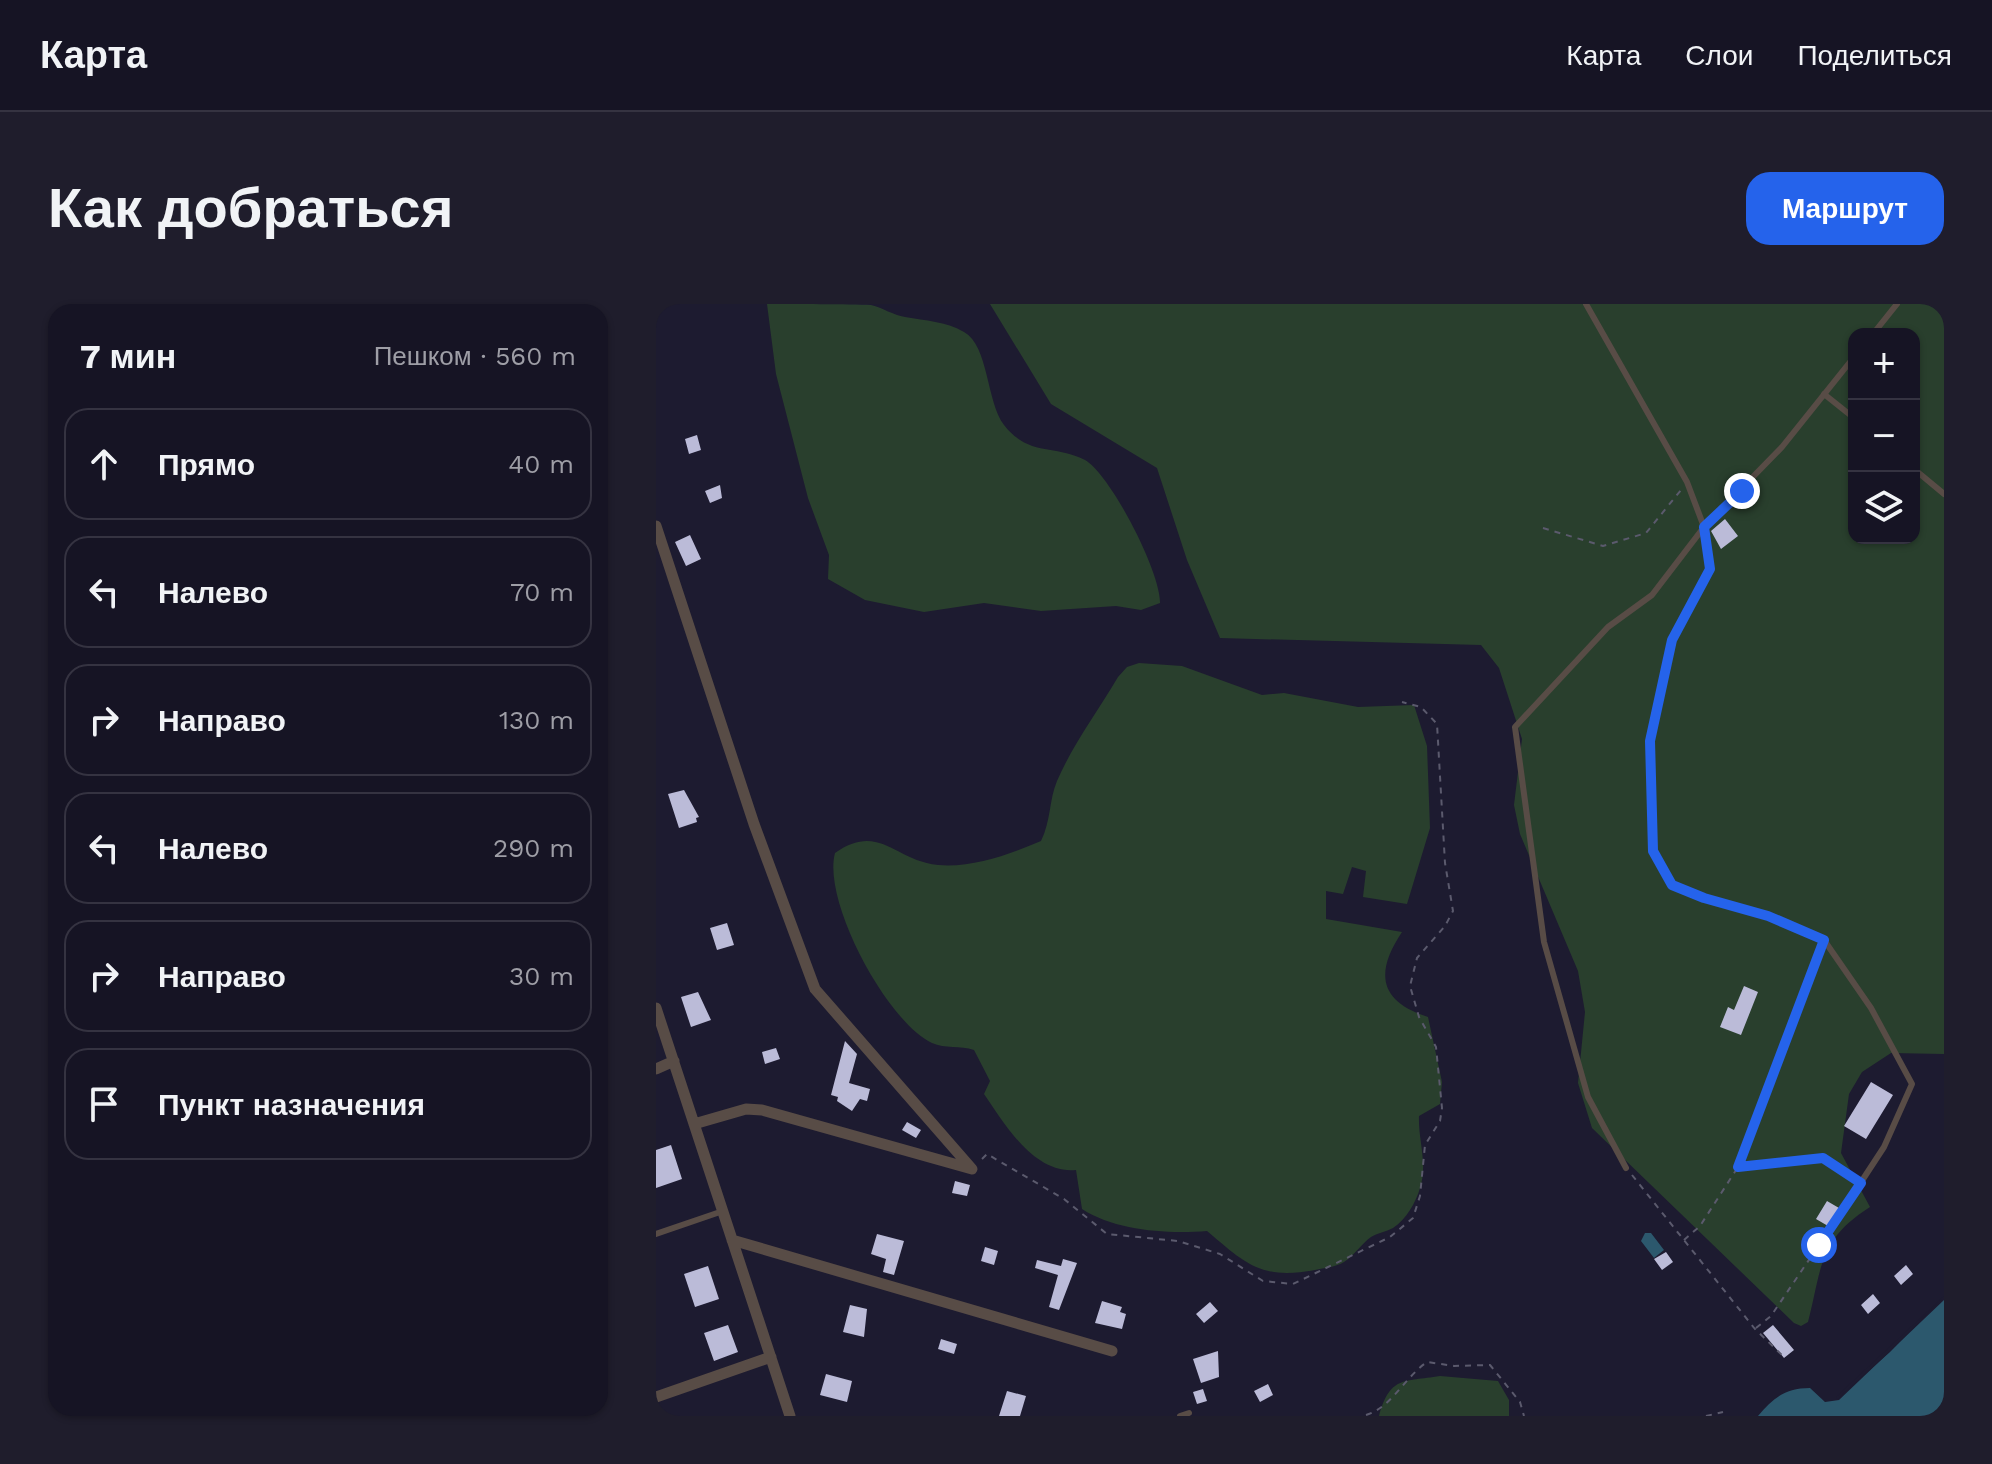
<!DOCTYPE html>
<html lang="ru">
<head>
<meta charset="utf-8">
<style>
  :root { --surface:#161424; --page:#1f1d2c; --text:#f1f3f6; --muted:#9e9ea6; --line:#353341; --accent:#2563eb }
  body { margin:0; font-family:"Work Sans",sans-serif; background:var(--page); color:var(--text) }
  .controls { position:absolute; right:24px; top:24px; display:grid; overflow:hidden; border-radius:16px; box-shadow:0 2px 6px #0004 }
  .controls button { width:72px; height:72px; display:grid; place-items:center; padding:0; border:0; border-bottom:2px solid var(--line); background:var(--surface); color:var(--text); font:40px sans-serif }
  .stop { position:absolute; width:24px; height:24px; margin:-18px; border:6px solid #2563eb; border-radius:50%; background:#fff }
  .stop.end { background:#2563eb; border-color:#fff; box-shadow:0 2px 8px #0008 }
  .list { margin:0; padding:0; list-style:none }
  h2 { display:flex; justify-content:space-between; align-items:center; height:104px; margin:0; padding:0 32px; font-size:34px }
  h2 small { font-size:26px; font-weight:400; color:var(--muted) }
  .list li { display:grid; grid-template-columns:52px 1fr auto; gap:24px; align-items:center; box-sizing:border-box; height:112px; margin:0 16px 16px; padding:0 16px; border:2px solid var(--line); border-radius:24px }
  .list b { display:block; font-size:30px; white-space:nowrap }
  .list em { font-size:26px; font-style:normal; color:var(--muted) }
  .icon { flex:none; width:44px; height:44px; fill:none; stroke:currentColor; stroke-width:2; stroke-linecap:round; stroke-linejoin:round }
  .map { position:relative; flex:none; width:1288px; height:1112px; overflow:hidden; border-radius:24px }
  header { display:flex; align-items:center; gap:48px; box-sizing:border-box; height:112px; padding:0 40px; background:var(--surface); border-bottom:2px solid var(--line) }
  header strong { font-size:38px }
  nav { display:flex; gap:44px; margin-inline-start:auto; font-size:28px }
  .intro { display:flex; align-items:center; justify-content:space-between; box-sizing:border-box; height:192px; padding:0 48px }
  h1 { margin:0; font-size:56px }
  .button { padding:20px 36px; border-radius:24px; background:var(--accent); color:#fff; font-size:28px; font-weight:700 }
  main { display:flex; gap:48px; padding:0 48px }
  aside { flex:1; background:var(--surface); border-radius:24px; box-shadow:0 2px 6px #0004 }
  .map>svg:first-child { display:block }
</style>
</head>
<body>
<header>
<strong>Карта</strong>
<nav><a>Карта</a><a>Слои</a><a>Поделиться</a></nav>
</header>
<div class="intro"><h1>Как добраться</h1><a class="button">Маршрут</a></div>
<main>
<aside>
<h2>7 мин<small>Пешком · 560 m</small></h2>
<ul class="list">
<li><svg class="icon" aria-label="ahead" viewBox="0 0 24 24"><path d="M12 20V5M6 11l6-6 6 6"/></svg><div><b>Прямо</b></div><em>40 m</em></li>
<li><svg class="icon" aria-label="left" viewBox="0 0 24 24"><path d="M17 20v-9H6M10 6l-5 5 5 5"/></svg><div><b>Налево</b></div><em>70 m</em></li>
<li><svg class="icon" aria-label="right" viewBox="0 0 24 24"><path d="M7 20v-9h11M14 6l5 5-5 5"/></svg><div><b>Направо</b></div><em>130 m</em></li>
<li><svg class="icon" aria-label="left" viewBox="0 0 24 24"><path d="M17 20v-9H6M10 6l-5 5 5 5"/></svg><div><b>Налево</b></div><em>290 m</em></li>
<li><svg class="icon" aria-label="right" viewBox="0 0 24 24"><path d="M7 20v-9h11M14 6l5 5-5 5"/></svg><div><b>Направо</b></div><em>30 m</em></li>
<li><svg class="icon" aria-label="arrive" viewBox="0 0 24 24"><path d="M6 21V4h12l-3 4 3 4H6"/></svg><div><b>Пункт назначения</b></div></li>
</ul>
</aside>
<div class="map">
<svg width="1288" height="1112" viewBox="0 0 1288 1112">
  <rect width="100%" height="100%" fill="#1d1b30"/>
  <path fill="#293f2d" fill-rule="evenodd" d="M111 0C137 0 193 0 215 1 227 4 237 11 249 13 270 17 289 17 308 28 333 42 330 97 348 121 373 153 399 140 429 156 455 171 505 269 504 299L485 306 460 302 385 307 328 299 268 308 209 296 172 275 173 251 152 194 120 70Z
    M334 0H1288V750L1235 749 1206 768 1193 790 1185 849 1214 903C1162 936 1166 964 1152 1018L1145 1022 1138 1019 936 824 922 779 929 708 922 667 864 530 858 501 866 435 843 364 825 341 564 334 531 256 501 164 395 100ZM1198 30H1258V234H1198Z
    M483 359 526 362 606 391 628 389 702 403 758 401 771 442 774 524 751 600 707 593 710 567 696 563 687 590 670 587V615L746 628C720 667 721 697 772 713L786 778 784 800 763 812C762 836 772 860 764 884 760 898 750 916 737 924 730 928 721 929 715 933 705 940 699 951 688 958 680 963 668 964 659 966 605 976 590 960 551 927 511 930 460 927 426 905L420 866C378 870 350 822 328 790L334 777 318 746C304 741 289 745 276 739 231 718 166 597 179 549 224 518 238 557 282 561 317 564 354 550 385 537 395 517 393 496 401 477 417 440 442 407 462 373L471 363Z
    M784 1072 842 1077 853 1096V1112H723C734 1072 747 1078 784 1072Z"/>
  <path fill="#2c586d" d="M989 929H995L1008 946 998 954 985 937Z
    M1288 996V1112H1102C1117 1094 1129 1084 1154 1084L1169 1098 1183 1096Z"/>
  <path fill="#1d1b30" d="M1288 992 1234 1048 1181 1095 1180 1093Z"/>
  <path fill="#bbbbd8" d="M41 131 45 146 33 150 29 135Z
    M64 181 66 194 54 199 49 187Z
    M1069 215 1082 232 1065 245 1055 227Z
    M34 231 45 255 30 262 19 238Z
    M28 486 43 513 40 514 41 518 23 524 12 490Z
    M71 619 78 641 61 646 54 624Z
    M1088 682 1102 688 1085 731 1064 723 1072 703 1078 706Z
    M42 688 55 716 35 723 25 693Z
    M189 737 201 750 193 779 214 785 211 797 204 795 196 807 181 797 182 793 175 791Z
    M120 744 124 755 109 760 106 748Z
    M1215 778 1237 791 1210 835 1188 822Z
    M251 818 265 826 260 834 246 826Z
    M15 841 26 875 0 884V846Z
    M299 877 314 881 311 892 296 889Z
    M1171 897 1183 904 1172 922 1160 915Z
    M221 930 248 937 238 971 227 968 230 955 215 950Z
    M329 943 342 947 338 961 325 957Z
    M1010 948 1017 958 1006 966 998 955Z
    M407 955 421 959 403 1006 393 1003 402 971 379 964 381 956 405 962Z
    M1250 961 1257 970 1245 981 1238 972Z
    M52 962 63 995 39 1003 28 970Z
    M1217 990 1224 999 1212 1010 1205 1001Z
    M446 997 466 1003 464 1008 470 1010 466 1025 439 1019Z
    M554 998 562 1007 548 1019 540 1010Z
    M194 1001 211 1005 208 1033 187 1028Z
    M72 1021 82 1048 58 1057 48 1029Z
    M1117 1021 1138 1046 1128 1054 1107 1029Z
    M285 1035 301 1040 298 1050 282 1045Z
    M562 1047 563 1073 545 1079 537 1055Z
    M170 1070 196 1077 191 1098 164 1091Z
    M612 1080 617 1091 604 1098 598 1087Z
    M547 1085 551 1097 541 1100 537 1088Z
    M351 1087 370 1092 364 1112H343Z"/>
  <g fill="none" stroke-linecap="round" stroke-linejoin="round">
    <path stroke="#5b5a6d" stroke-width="2" stroke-dasharray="6 6" stroke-linecap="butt" d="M887 224 947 242 990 229 1025 186
      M326 855 331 850 408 895 451 930 522 937 564 950 607 977 637 980 734 933 757 914 764 892 769 841 784 817 786 804 780 743 763 713 754 682 761 654 789 622 797 607 789 559 781 420 765 403 746 398
      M1083 863 1167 854 1198 874
      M976 871 1099 1025 1129 1054
      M1028 936 1044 922 1082 863 1165 646
      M1100 1024 1115 1012 1188 904
      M710 1111C735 1104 749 1073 771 1058L798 1062 834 1061 864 1098 868 1112
      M1050 1112 1067 1108"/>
    <path stroke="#584c46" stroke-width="6" d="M930 0 1031 178 1048 223 1054 265 1016 336 994 437 997 547 1016 581 1048 594 1112 612 1168 636 1215 704 1256 780 1228 843 1194 895
      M1217 30 1241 0
      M1168 90 1198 114
      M1258 165 1288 190
      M970 864 932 793 888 638 859 423 952 323 996 291 1048 223 1126 143 1198 53
      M0 930 67 907
      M524 1112 533 1109"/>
    <path stroke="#584c46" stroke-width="11" d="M0 222 98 520 159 685 316 865 106 806 90 805 38 820
      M0 704 134 1112
      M0 765 18 757
      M76 936 456 1047
      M0 1093 115 1053"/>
  </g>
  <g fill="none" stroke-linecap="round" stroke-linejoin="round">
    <path stroke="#2563eb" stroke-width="10" d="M1086 187 1048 223 1054 265 1016 336 994 437 997 547 1016 581 1048 594 1112 612 1168 636 1082 863 1167 854 1205 879 1163 941"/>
  </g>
</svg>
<div class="controls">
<button>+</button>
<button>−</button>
<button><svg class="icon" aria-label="layers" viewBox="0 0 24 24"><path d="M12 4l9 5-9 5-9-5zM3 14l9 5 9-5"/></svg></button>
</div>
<div class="stop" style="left:1163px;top:941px"></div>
<div class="stop end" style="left:1086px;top:187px"></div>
</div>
</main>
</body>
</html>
